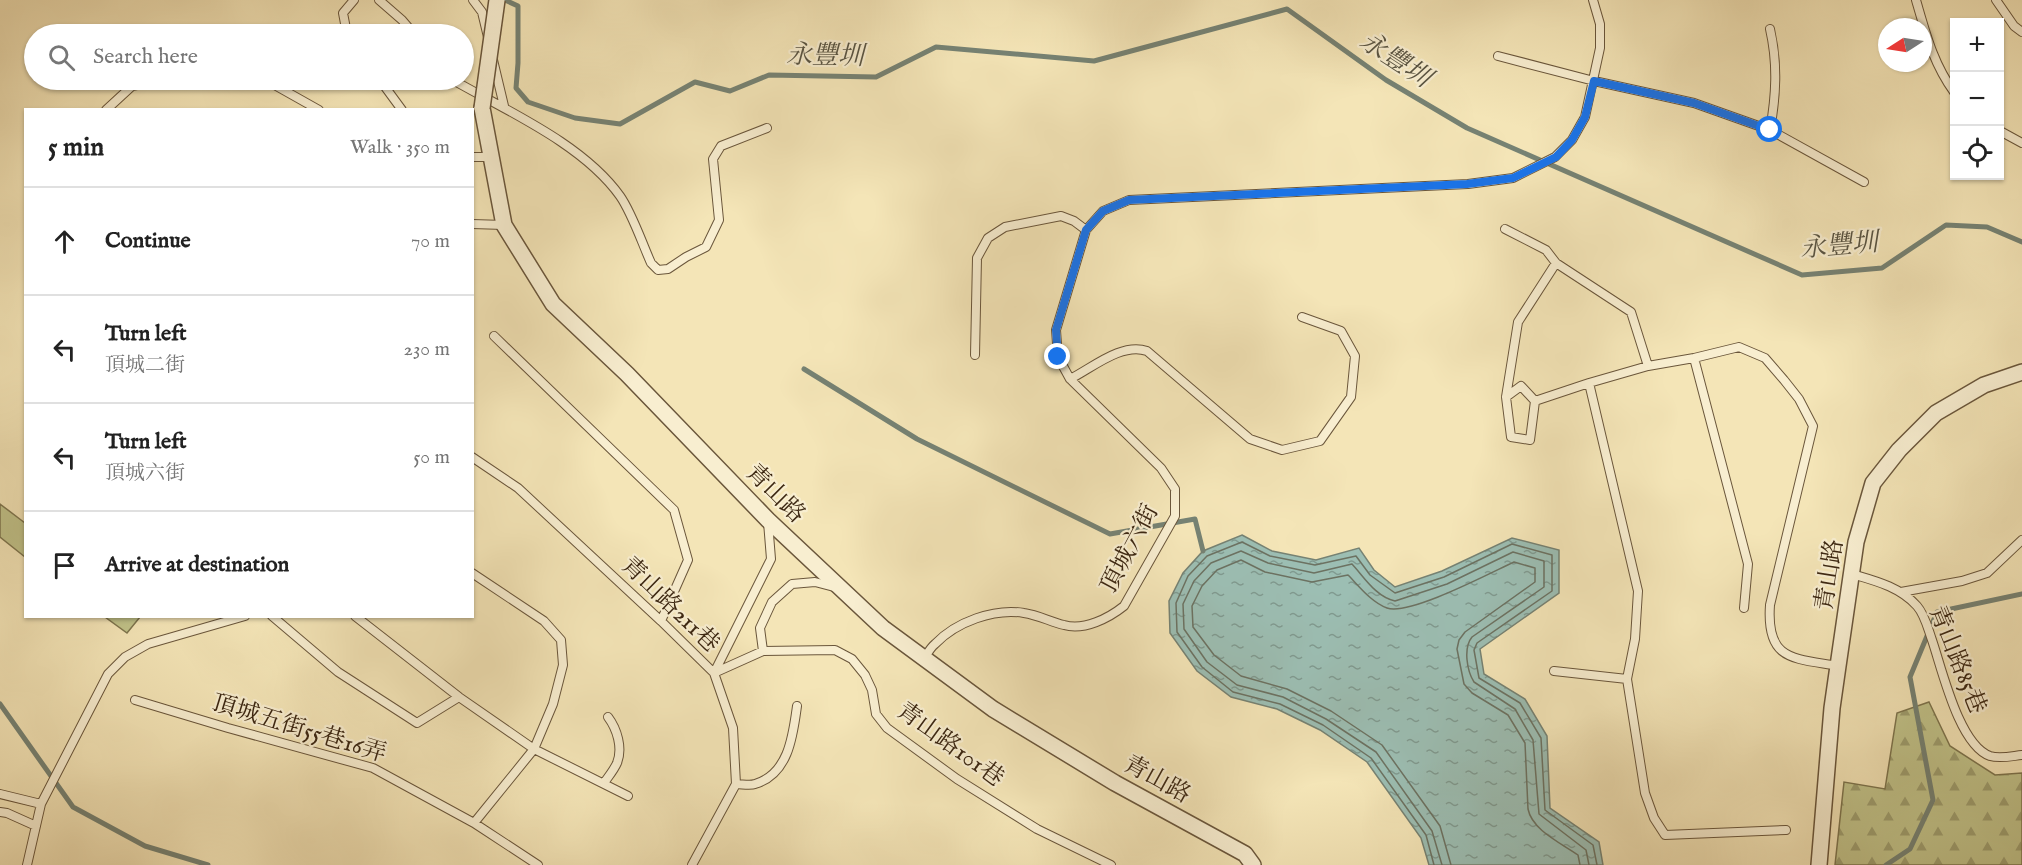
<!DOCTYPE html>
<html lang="en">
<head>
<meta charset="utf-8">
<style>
  :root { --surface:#fff; --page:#f2f2f2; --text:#222; --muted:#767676; --line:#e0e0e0 }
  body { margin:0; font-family:"IM FELL English","Noto Serif TC",serif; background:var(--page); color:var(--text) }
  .controls { position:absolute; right:18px; top:18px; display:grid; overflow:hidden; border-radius:0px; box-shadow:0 2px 4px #0004 }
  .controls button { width:54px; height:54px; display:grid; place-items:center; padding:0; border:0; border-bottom:2px solid var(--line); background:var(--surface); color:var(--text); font:30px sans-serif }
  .compass { position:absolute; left:1878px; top:18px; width:54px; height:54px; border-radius:50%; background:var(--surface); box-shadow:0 2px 4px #0004; rotate:258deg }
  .stop { position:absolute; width:18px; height:18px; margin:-14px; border:4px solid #1a73e8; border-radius:50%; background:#fff }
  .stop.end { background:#1a73e8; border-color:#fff; box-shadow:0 2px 6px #0008 }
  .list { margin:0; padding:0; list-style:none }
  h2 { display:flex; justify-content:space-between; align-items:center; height:78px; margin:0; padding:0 24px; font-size:26px }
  h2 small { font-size:20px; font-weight:400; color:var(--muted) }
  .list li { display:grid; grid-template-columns:39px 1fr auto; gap:18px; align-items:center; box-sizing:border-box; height:108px; padding:0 24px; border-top:2px solid var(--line) }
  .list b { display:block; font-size:22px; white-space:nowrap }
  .list p { margin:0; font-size:20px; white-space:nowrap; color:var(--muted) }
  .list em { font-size:20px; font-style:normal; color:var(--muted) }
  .icon { flex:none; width:33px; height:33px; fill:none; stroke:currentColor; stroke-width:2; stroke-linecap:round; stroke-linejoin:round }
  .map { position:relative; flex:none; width:2022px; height:865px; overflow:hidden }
  .search { position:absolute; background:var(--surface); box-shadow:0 2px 4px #0004; left:24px; top:24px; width:450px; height:66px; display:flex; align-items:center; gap:15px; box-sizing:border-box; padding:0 21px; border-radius:33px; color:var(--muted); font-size:22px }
  .panel { position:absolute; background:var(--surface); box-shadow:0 2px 4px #0004; left:24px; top:108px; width:450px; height:510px; border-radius:0px }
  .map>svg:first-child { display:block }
</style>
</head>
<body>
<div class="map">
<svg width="2022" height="865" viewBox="0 0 2022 865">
  <defs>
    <pattern id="forest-firs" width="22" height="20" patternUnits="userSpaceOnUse" patternTransform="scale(1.5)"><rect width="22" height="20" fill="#c1c38a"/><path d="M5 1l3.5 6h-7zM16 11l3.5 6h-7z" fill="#9e9e6f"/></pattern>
    <pattern id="water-ripples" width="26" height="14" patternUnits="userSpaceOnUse" patternTransform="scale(1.5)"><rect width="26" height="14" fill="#9cbeb3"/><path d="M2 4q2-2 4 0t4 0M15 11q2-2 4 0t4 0" fill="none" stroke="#809a90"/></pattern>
  </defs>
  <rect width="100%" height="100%" fill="#f4e5b7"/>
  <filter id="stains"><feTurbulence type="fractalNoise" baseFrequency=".00333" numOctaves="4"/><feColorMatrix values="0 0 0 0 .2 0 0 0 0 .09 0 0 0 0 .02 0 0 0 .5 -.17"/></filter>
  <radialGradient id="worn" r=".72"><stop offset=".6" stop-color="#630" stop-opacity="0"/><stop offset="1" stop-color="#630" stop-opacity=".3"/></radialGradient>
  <path fill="url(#forest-firs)" stroke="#7e754e" stroke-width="1.5" d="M1929 702 1950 746 1995 775 2022 773V865H1835L1844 782 1885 789 1897 713Z"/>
  <path fill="#c1c38a" stroke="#7e754e" stroke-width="1.5" d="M0 504 25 523V557L0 537Z
    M105 617H140L127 633Z"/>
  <path fill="url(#water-ripples)" stroke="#768273" stroke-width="1.5" d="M1242 535 1272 551 1316 560 1359 548 1374 570 1395 587 1442 571 1512 538 1559 550V593L1480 649 1484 674 1525 699 1547 736 1550 808 1599 842 1603 865H1429L1421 838 1367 762 1320 730 1277 709 1231 697 1197 671 1170 633 1169 601 1183 573 1203 551Z"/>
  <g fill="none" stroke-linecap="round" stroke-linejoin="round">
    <path stroke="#6c7262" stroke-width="1.5" d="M1434 865 1426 835 1371 758 1323 725 1280 704 1233 692 1202 667 1177 632 1176 603 1188 576 1207 556 1242 542 1270 556 1315 565 1356 556 1370 575 1395 593 1444 577 1512 544 1552 555V591L1477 643 1474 650 1479 678 1520 703 1541 738 1545 810 1593 845 1597 865
      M1442 865 1432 831 1376 752 1326 719 1283 697 1237 685 1207 662 1184 629 1183 604 1194 581 1211 563 1241 551 1268 563 1314 573 1352 564C1364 577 1376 597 1395 601L1447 584 1513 552 1544 561V587L1472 637C1463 648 1467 671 1474 682L1515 709 1533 740 1539 814 1586 850 1589 865
      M1451 865 1440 826 1382 745 1331 711 1287 689 1241 676 1214 655 1193 627 1192 606 1202 586 1217 570 1241 560 1265 572 1312 582 1348 575C1359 586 1371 602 1387 608 1409 616 1490 573 1514 562L1535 568V582L1465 632 1459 640 1457 649 1464 684 1472 693 1508 715 1525 743 1528 809C1532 830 1561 843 1578 855L1580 865"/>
    <path stroke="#768273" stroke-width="5" d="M505 0 518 6V63L516 88 528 102 575 118 620 124 695 82 730 91 769 75 876 77 936 47 1094 61 1287 9 1386 80 1467 128 1802 275 1882 268 1946 225 1987 227 2022 242
      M804 369 917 439 1110 534 1195 519 1203 551
      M0 704 73 807 145 846 208 865
      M1886 865 1910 849 1933 800 1910 677 1937 612 2022 594"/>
    <defs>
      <path id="lane" d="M379 0 402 20 414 34
        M473 0 482 12 488 37
        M1916 0C1926 34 1933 63 1954 92
        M1996 0 2014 26 2022 32
        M347 34 343 13 354 0
        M1498 56 1594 81 1694 103 1770 130 1864 182
        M493 60 504 106
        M261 80 271 83 319 110
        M380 80 402 110
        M453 80C507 111 583 144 620 196 632 213 642 243 651 263L658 270 668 269 686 257 706 247 719 220 713 159 721 146 767 128
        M106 110 132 86 162 80
        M1770 130C1776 96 1778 64 1770 29
        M2000 131 2022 143
        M472 157H490
        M472 224 504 225
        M1505 229 1546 250 1556 263 1631 312 1648 366
        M494 336 674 510 688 560 661 621
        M975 355 977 258 988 238 1005 227 1061 216 1074 221 1086 230
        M1694 358 1748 564 1744 608
        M1070 379C1092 368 1122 342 1147 351L1250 439 1282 450 1320 441 1351 397 1355 356 1341 331 1302 317
        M1506 397 1521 386 1535 401 1530 440 1511 437 1506 397 1518 322 1556 263
        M1535 401 1589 383
        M472 457 518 488 661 621 714 673 771 559 768 522
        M472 573 544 621 561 640 563 665 553 704 534 749 474 823
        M1852 574C1876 581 1900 587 1917 606 1925 615 1928 629 1932 640 1942 669 1959 745 1990 756 2000 759 2012 756 2022 755
        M1901 592 1962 581 1987 573 2022 540
        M272 616 338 672 417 723 459 697
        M355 616 459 697 534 749 628 796
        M763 651 760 628 772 602 792 584 815 582 834 587
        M924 659C927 654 930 648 935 644 956 622 994 608 1024 613 1038 615 1051 622 1064 625 1084 631 1109 618 1124 606L1175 516V489L1161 468 1070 379 1058 357 1056 330 1086 230 1103 211 1129 200 1468 184 1513 178 1555 157 1572 140 1585 117 1600 48V24L1593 0
        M1554 671 1627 679
        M135 700 228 728 373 768 474 823 538 865
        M604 783C608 777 614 770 617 763 623 748 617 729 608 717
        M736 784C742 784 750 786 755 784 789 774 793 735 797 706
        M0 794 41 804
        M0 812 7 813 36 826
        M1786 830 1665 835 1654 818 1645 793 1627 679 1635 639 1638 591 1589 383 1648 366 1694 358 1739 347 1765 358 1784 380 1799 399 1813 426 1770 605C1766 661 1793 658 1838 666
        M27 865 41 804 108 674 125 657 148 644 245 616
        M692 865 736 784 733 728 714 673 763 651 835 650 852 659 865 675 872 690 876 714 887 728 957 779 1037 829 1111 865"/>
      <path id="street" d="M482 108 504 225 553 304 627 374 768 520 883 628 993 709 1115 783 1245 854 1253 865
        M1819 865 1832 708 1838 666 1856 542 1873 483 1899 450 1936 413 1984 385 2022 372"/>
    </defs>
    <use href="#lane" stroke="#6a563b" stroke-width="10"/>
    <use href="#street" stroke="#6a563b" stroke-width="18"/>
    <use href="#lane" stroke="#f8eed0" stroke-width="8"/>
    <use href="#street" stroke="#f8eed0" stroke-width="15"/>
    <defs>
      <path id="street-bridge" d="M482 108 497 0"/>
    </defs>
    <use href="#street-bridge" stroke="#6a563b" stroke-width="18" stroke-linecap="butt"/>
    <use href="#street-bridge" stroke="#f8eed0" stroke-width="15"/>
  </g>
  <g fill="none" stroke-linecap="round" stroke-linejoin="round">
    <path stroke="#1a73e8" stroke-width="8" d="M1058 357 1056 330 1086 230 1103 211 1129 200 1467 184 1513 178 1556 157 1572 140 1585 117 1594 81 1694 103 1770 130"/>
  </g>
  <g text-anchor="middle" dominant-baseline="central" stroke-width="4.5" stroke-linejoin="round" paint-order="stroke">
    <g font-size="24" fill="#3c2712" stroke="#f8eed0">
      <text transform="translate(775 494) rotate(45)">青山路</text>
      <text transform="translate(1130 549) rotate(-62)">頂城六街</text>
      <text transform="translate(1830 575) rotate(-81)">青山路</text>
      <text transform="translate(670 605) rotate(44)">青山路211巷</text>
      <text transform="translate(1957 660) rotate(68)">青山路85巷</text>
      <text transform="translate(299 729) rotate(17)">頂城五街55巷16弄</text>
      <text transform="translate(950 745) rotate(36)">青山路101巷</text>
      <text transform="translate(1157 780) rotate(29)">青山路</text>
    </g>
    <g font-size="26" font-style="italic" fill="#595442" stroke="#f8eed0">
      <text transform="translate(825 56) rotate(1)">永豐圳</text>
      <text transform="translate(1395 60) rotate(33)">永豐圳</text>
      <text transform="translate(1839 246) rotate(-5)">永豐圳</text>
    </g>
  </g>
  <rect width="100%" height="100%" filter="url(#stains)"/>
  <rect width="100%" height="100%" fill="url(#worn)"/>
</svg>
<div class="controls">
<button>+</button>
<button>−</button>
<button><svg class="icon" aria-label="locate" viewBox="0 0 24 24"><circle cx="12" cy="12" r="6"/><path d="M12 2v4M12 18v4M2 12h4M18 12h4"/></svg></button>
</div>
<svg class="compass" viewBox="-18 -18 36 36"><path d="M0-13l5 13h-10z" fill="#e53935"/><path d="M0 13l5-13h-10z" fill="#767676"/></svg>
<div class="stop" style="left:1770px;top:130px"></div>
<div class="stop end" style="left:1058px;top:357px"></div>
<div class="search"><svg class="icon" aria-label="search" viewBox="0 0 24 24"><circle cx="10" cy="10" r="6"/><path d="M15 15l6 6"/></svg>Search here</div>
<section class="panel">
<h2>5 min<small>Walk · 350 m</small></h2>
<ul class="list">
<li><svg class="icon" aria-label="ahead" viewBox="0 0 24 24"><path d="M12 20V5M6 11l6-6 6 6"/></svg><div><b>Continue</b></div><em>70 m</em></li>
<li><svg class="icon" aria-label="left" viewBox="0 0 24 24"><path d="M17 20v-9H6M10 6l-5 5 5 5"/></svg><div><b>Turn left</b><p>頂城二街</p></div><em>230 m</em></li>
<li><svg class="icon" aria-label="left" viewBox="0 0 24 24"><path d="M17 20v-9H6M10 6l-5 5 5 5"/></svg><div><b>Turn left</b><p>頂城六街</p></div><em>50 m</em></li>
<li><svg class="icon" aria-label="arrive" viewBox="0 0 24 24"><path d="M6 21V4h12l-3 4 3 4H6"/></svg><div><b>Arrive at destination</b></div></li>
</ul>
</section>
</div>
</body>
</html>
